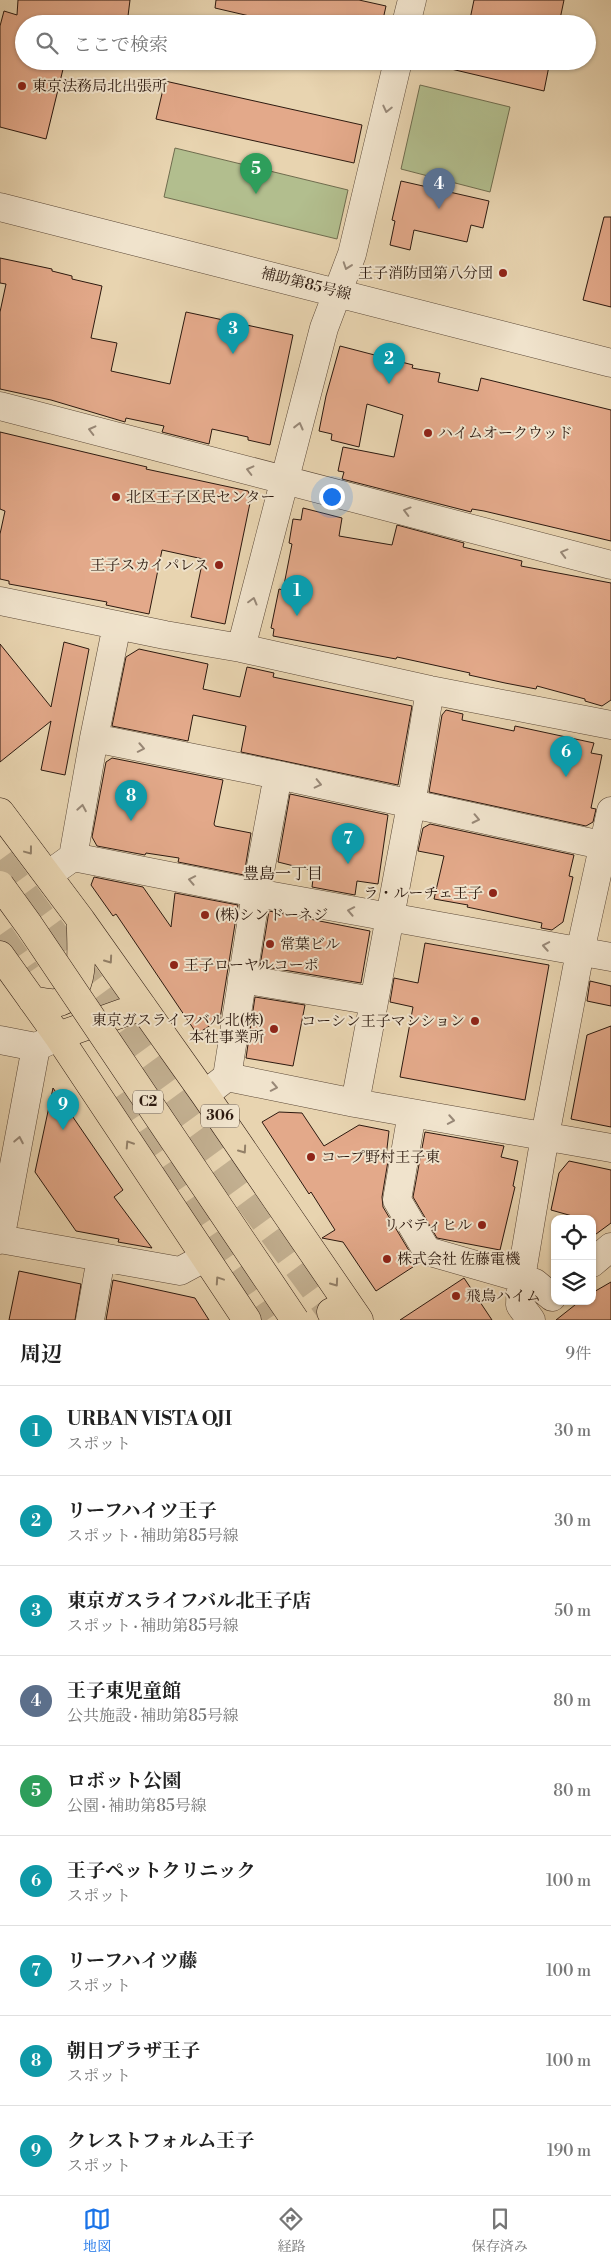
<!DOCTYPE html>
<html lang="ja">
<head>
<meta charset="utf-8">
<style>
  :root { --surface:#fff; --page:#f2f2f2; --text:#222; --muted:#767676; --line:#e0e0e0; --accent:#1a73e8 }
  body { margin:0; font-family:"Libre Bodoni","Noto Serif JP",serif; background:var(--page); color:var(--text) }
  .controls { position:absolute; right:15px; bottom:15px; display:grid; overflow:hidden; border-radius:10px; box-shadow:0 1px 4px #0004 }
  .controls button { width:45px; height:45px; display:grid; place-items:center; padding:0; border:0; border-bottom:1px solid var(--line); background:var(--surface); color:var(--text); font:25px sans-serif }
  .you { position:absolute; left:331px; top:496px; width:18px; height:18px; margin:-12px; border:4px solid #fff; border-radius:50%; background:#1a73e8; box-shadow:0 0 0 8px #1a73e833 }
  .badge { display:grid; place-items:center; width:32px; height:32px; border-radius:50%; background:var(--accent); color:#fff; font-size:16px; font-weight:700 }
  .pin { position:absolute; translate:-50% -41px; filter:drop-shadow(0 1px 2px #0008) }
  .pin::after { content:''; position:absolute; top:26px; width:18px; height:15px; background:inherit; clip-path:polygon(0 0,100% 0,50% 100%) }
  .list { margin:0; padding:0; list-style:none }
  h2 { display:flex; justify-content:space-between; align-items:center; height:65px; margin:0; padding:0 20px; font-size:21px }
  h2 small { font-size:16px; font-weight:400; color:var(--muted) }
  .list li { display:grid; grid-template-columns:32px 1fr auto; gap:15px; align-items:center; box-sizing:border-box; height:90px; padding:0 20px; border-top:1px solid var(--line) }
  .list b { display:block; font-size:19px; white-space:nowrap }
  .list p { margin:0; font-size:16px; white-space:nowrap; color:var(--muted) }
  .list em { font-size:16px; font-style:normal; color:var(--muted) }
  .icon { flex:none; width:28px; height:28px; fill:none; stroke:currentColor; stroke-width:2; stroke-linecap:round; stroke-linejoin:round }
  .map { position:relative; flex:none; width:611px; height:1320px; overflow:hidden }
  .search { position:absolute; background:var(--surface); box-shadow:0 1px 4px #0004; left:15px; right:15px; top:15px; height:55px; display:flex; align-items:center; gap:12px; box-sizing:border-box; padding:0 18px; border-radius:28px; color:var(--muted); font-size:19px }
  .sheet { height:875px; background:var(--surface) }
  nav { display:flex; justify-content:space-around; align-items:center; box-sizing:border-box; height:70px; border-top:1px solid var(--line); background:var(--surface); font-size:14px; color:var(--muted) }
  nav a { display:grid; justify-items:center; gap:2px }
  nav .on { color:var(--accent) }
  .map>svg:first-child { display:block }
</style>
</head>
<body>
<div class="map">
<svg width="611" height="1320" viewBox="0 0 611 1320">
  <rect width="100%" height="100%" fill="#e8d4b0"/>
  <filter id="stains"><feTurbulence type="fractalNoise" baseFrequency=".004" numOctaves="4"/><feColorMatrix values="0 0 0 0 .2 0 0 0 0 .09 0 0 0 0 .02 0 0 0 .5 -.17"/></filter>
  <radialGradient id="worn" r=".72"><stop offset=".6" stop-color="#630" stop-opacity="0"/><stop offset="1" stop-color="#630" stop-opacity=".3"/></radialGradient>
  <path fill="#b2be8e" stroke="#6f6c4e" d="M420 85 510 107 490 192 401 169Z
    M175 148 348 190 337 239 164 197Z"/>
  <path fill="#e3a98a" stroke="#2c190f" d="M18 0H130L127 24H24V61H65L46 139 0 127V26L4 11 17 15Z
    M216 0H359L386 6 382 24H284L215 8Z
    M474 0H564L559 24H469Z
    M452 61H550L544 91 451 69Z
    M165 81 362 125 354 163 156 119Z
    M401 181 489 201 483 228 471 225 467 242 414 230 410 250 390 245 395 221 392 220Z
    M604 217H611V307L583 300Z
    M0 258 52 269V271L72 276V279L102 286 91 338 117 343 111 371 170 384 186 312 293 335 270 445 248 440V437L212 429 209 444 162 432 164 426 126 418 125 422 51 400 0 389V312L6 284 0 283Z
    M340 346 413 365 412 368 440 373 438 382 478 391 481 378 611 410V541L484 511 472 509 471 512 342 479 344 472 338 471 343 447 394 457 403 415 367 404 359 447 331 440 332 434 319 431 326 396Z
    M0 432 147 467 146 469 248 491 251 498 225 624 191 617 203 559 162 550 149 614 106 605 107 602 9 584V581L0 579V534L5 511 0 509Z
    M303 508 342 518 339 536 392 545 397 525 464 543 463 547 522 561 521 566 611 583V700L602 706 585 701V699L537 686 536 689 505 683 469 675 470 673 397 657 396 659 273 636 274 629 271 628 279 589 283 590 292 544 289 543 293 519 301 520Z
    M64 642 89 649 65 775 41 770 51 721 0 762V644L51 707Z
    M139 649 208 664 203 689 240 697 247 667 274 673 273 677 412 706 398 785 241 752 246 726 193 715 188 741 112 726 126 657Z
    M446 710 463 714 462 720 514 731 515 726 594 743 591 753 602 755 591 808 596 809 593 822 586 826 429 792 442 715Z
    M112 758 223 780 214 824 215 826 251 833 244 875 178 862 179 858 146 853 145 855 97 846 92 837 106 762Z
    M290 794 388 815 378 884 357 881 355 895 312 887 314 871 278 862Z
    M430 824 574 855 569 876 573 877 563 922 552 930 541 928 542 923 467 907 468 905 434 899 444 856 418 851 423 828Z
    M94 877 143 887 171 927 175 893 238 905 220 1019 197 1034 116 914 113 916 91 885Z
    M269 911 370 931 361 983 260 966Z
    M425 943 549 965 525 1100 400 1077 413 1007 390 1002 394 978 418 983Z
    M590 981 611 986V1006L587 1001Z
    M255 997 305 1005 293 1066 246 1058Z
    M611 1026V1127L571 1119 587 1035Z
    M53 1088 123 1190 114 1197 152 1248 118 1242 119 1239 76 1231 35 1172Z
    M279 1112 302 1113 324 1146 359 1125 389 1131 386 1157 389 1155 382 1197 383 1207 414 1259 419 1263 376 1291 343 1242 322 1238 335 1230 311 1192 309 1194 262 1122Z
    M425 1132 504 1146 501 1157 518 1161 513 1186 515 1187 500 1250 437 1238 413 1197Z
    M569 1161 611 1170V1223L592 1237V1219H583L551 1210 559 1173Z
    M19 1271 81 1284 75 1320H9Z
    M464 1278 492 1320H400Z
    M113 1280 195 1298 209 1320H106Z
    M611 1282V1320H556L580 1301H592V1293Z"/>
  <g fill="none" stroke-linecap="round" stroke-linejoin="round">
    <path stroke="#c2af90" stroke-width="28" stroke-dasharray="28 14" stroke-linecap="butt" d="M0 860 331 1312
      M0 935 27 974
      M115 1098 267 1320"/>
    <defs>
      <path id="minor" d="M406 24 412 0
        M0 207 611 363
        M0 406 611 565
        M0 601 165 635 241 648 430 690 611 725
        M241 648 324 328 352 254 398 61
        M94 738 278 775 611 847
        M73 857 256 893 611 957
        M59 867 73 857 94 738 117 625
        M242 979 374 1001
        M0 1040 36 1047 53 1039
        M227 1077 355 1103 611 1148
        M213 1088 227 1077 256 893 278 775
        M355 1103 411 805 430 690
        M412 1113 397 1200 427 1251 521 1278 535 1283 552 1297
        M0 1239 180 1271 204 1258
        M0 1240 36 1047
        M592 1263 611 1247
        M90 1320 101 1258
        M531 1320 520 1305 521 1278 545 1136 580 952 611 811"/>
      <path id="major" d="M0 812 81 920 205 1095 359 1320
        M0 955 58 1036 247 1320
        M32 1000C39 1001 49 1004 56 1003 89 996 80 946 81 920
        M58 1036 142 1006
        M331 1312 336 1320"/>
    </defs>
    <use href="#minor" stroke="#5b4837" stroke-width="29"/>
    <use href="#major" stroke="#2c190f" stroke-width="29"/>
    <use href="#minor" stroke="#f0e3cc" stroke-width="28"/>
    <use href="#major" stroke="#e8d4b0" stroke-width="28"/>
    <defs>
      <path id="highway-bridge" d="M0 885 29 925 295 1320"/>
    </defs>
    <use href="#highway-bridge" stroke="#2c190f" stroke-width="29" stroke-linecap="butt"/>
    <use href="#highway-bridge" stroke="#e8d4b0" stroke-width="28"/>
  </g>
  <defs><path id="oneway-chevron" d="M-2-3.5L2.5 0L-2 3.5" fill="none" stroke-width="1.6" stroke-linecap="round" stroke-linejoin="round" transform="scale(1.25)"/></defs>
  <g stroke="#988877">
    <use href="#oneway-chevron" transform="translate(387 109) rotate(103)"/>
    <use href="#oneway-chevron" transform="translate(347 266) rotate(109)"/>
    <use href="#oneway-chevron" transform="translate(299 426) rotate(-76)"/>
    <use href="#oneway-chevron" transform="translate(92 430) rotate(-166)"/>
    <use href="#oneway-chevron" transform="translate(250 470) rotate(-166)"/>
    <use href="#oneway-chevron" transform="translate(407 511) rotate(-165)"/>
    <use href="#oneway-chevron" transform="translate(564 553) rotate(-165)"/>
    <use href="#oneway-chevron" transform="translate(253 601) rotate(-75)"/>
    <use href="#oneway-chevron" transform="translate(141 748) rotate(11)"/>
    <use href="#oneway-chevron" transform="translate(318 784) rotate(13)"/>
    <use href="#oneway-chevron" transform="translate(82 808) rotate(-80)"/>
    <use href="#oneway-chevron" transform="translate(476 819) rotate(12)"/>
    <use href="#oneway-chevron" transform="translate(192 880) rotate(-169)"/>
    <use href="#oneway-chevron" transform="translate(351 911) rotate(-169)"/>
    <use href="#oneway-chevron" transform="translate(546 946) rotate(-170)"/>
    <use href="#oneway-chevron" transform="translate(274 1087) rotate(11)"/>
    <use href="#oneway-chevron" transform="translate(451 1120) rotate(10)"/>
    <use href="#oneway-chevron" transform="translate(19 1140) rotate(-79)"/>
  </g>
  <g stroke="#938068">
    <use href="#oneway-chevron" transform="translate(29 851) rotate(53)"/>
    <use href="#oneway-chevron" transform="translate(109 960) rotate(55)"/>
    <use href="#oneway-chevron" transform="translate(129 1144) rotate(-123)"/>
    <use href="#oneway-chevron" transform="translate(243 1150) rotate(55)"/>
    <use href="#oneway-chevron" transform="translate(219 1280) rotate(-124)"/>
    <use href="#oneway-chevron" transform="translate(335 1283) rotate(55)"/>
  </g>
  <g fill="#8f2418" stroke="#f0e3cc" stroke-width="2">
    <circle cx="22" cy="86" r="5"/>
    <circle cx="503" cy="273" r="5"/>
    <circle cx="428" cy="433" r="5"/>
    <circle cx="116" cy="497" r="5"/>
    <circle cx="219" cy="565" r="5"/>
    <circle cx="493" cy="893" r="5"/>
    <circle cx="205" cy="915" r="5"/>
    <circle cx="270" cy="944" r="5"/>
    <circle cx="174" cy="965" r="5"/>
    <circle cx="475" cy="1021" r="5"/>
    <circle cx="274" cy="1029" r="5"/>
    <circle cx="311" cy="1157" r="5"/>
    <circle cx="482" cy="1225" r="5"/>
    <circle cx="387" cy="1259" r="5"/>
    <circle cx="456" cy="1296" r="5"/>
  </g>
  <g text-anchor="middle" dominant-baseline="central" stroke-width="4" stroke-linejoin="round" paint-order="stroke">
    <g fill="#f0e3cc" stroke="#675648" stroke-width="1">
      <rect x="133" y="1090.5" width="30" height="23" rx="4"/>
      <rect x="201" y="1104.5" width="38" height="23" rx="4"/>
    </g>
    <g font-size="14" font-weight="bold" fill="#2c190f">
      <text x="148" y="1102">C2</text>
      <text x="220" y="1116">306</text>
    </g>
    <g font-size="15" fill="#2c190f" stroke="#f0e3cc" text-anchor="start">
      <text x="32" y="86">東京法務局北出張所</text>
      <text x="493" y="273" text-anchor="end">王子消防団第八分団</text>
      <text x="438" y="433">ハイムオークウッド</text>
      <text x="126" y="497">北区王子区民センター</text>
      <text x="209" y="565" text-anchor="end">王子スカイパレス</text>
      <text x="483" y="893" text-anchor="end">ラ・ルーチェ王子</text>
      <text x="215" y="915">(株)シンドーネジ</text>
      <text x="280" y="944">常葉ビル</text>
      <text x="184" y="965">王子ローヤルコーポ</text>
      <text x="264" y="1020" text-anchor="end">東京ガスライフバル北(株)<tspan x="264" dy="17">本社事業所</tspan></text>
      <text x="465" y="1021" text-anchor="end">コーシン王子マンション</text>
      <text x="321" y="1157">コープ野村王子東</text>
      <text x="472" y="1225" text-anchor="end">リバティヒル</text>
      <text x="397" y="1259">株式会社 佐藤電機</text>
      <text x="466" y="1296">飛鳥ハイム</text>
    </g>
    <g font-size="15" fill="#2c190f" stroke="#f0e3cc">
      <text transform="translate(306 284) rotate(14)">補助第85号線</text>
    </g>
    <g font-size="16" fill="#2c190f" stroke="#f0e3cc">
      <text x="283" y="874">豊島一丁目</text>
    </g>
  </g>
  <rect width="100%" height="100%" filter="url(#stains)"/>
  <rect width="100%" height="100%" fill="url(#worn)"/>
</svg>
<div class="controls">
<button><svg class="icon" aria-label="locate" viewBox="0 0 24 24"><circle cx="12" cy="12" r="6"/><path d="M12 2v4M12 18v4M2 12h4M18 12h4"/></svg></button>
<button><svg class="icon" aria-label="layers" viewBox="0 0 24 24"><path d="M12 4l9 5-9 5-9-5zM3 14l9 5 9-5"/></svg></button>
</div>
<div class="you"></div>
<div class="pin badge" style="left:297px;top:616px;background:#0f9aa8">1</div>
<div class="pin badge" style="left:389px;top:384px;background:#0f9aa8">2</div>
<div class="pin badge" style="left:233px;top:354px;background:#0f9aa8">3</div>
<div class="pin badge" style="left:439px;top:209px;background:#5c6f8a">4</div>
<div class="pin badge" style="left:256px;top:194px;background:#2e9e5b">5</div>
<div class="pin badge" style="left:566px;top:777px;background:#0f9aa8">6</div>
<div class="pin badge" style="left:348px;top:864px;background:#0f9aa8">7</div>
<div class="pin badge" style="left:131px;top:821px;background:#0f9aa8">8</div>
<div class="pin badge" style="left:63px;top:1130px;background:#0f9aa8">9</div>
<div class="search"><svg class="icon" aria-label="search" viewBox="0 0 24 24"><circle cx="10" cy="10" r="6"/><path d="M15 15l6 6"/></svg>ここで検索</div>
</div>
<section class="sheet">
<h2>周辺<small>9件</small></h2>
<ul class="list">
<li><span class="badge" style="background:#0f9aa8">1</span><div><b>URBAN VISTA OJI</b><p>スポット</p></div><em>30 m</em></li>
<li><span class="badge" style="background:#0f9aa8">2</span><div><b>リーフハイツ王子</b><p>スポット · 補助第85号線</p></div><em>30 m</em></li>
<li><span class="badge" style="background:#0f9aa8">3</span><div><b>東京ガスライフバル北王子店</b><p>スポット · 補助第85号線</p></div><em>50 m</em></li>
<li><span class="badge" style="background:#5c6f8a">4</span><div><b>王子東児童館</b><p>公共施設 · 補助第85号線</p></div><em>80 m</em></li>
<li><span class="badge" style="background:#2e9e5b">5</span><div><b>ロボット公園</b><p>公園 · 補助第85号線</p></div><em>80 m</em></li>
<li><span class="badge" style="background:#0f9aa8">6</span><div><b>王子ペットクリニック</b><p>スポット</p></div><em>100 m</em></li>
<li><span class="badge" style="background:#0f9aa8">7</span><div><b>リーフハイツ藤</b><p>スポット</p></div><em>100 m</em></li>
<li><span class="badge" style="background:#0f9aa8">8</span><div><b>朝日プラザ王子</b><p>スポット</p></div><em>100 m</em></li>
<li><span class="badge" style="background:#0f9aa8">9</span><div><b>クレストフォルム王子</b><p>スポット</p></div><em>190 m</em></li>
</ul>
</section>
<nav>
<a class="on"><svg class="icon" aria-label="map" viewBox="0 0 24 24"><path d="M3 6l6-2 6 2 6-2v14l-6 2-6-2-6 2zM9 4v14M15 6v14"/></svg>地図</a>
<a><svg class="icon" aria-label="directions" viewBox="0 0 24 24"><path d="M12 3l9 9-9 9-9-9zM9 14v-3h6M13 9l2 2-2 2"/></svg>経路</a>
<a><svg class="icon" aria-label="saved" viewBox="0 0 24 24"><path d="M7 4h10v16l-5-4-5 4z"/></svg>保存済み</a>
</nav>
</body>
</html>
